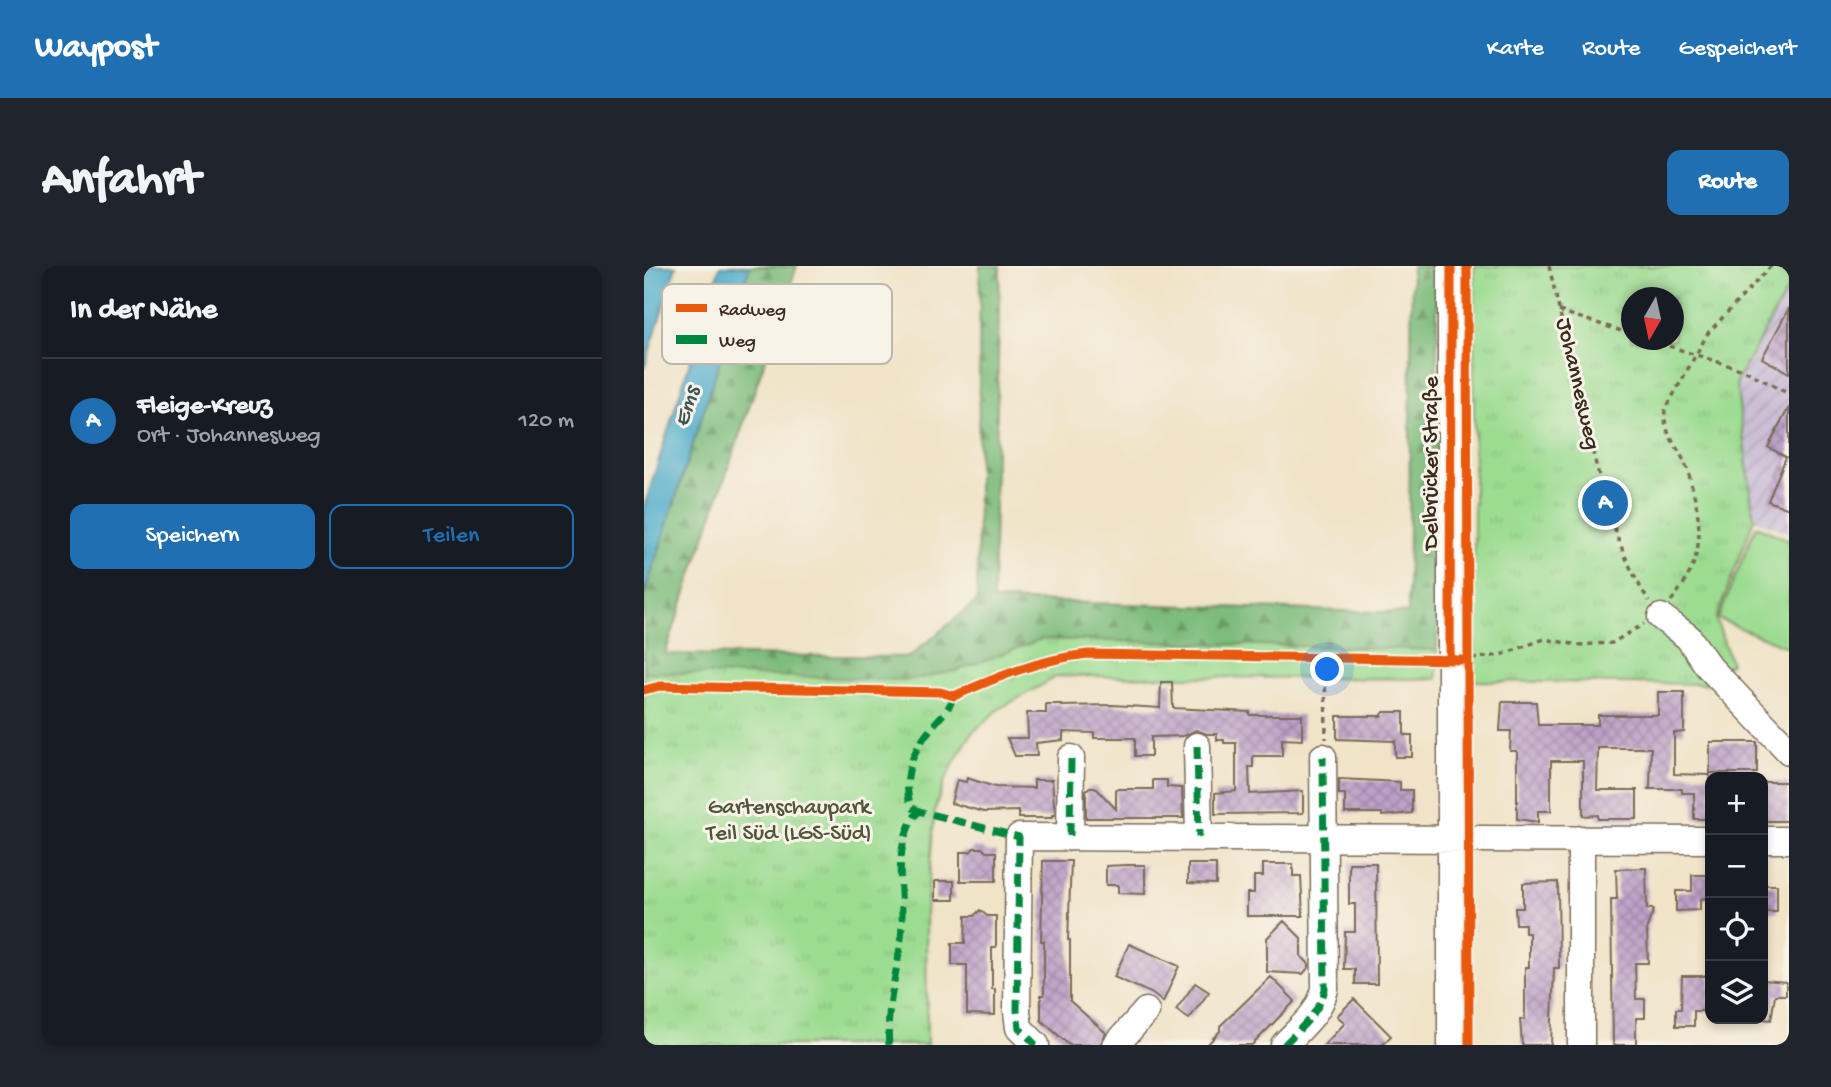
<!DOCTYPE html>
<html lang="de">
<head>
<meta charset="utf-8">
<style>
  :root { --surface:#171b24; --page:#20242c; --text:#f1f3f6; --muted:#9ea1a6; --line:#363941; --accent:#1f6fb2 }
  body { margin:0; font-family:"Gochi Hand",sans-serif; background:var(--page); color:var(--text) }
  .controls { position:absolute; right:21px; bottom:21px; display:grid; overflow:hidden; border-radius:14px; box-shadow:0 4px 10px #0003 }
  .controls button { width:63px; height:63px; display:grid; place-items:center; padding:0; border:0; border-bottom:2px solid var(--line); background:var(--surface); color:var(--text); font:35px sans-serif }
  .compass { position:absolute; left:977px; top:21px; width:63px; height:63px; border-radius:50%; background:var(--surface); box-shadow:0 4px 10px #0003; rotate:189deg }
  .you { position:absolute; left:684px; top:404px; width:24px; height:24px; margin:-18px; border:5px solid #fff; border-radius:50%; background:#1a73e8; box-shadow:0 0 0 10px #1a73e833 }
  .badge { display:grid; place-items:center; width:46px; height:46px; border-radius:50%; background:var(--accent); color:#fff; font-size:23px; font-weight:700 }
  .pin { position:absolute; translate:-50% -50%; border:4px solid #fff; box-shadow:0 2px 7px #0006 }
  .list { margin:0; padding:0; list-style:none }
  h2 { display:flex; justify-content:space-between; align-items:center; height:91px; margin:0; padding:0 28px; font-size:30px }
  h2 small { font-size:23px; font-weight:400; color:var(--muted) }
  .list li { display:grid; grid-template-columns:46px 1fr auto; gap:21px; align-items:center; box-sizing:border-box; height:126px; padding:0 28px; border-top:2px solid var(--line) }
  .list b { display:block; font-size:26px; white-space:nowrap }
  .list p { margin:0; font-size:23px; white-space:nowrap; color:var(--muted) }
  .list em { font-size:23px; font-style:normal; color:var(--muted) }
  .actions { display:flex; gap:14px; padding:21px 28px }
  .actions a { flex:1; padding:16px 0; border:2px solid var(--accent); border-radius:14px; text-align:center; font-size:24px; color:var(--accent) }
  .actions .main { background:var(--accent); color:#fff }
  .icon { flex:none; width:38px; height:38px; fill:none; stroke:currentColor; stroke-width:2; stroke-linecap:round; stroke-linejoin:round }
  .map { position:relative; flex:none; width:1145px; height:779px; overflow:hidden; border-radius:14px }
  header { display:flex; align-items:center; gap:42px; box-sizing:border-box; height:98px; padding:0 35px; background:var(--accent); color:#fff }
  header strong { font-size:33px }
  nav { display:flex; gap:38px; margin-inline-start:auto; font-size:24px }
  .intro { display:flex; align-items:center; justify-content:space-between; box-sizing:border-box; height:168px; padding:0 42px }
  h1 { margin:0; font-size:49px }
  .button { padding:18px 32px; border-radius:14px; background:var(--accent); color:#fff; font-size:24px; font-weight:700 }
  main { display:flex; gap:42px; padding:0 42px }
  aside { flex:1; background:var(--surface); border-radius:14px; box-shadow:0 4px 10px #0003 }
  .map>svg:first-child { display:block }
</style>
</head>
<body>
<header>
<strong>Waypost</strong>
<nav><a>Karte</a><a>Route</a><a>Gespeichert</a></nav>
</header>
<div class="intro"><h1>Anfahrt</h1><a class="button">Route</a></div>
<main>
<aside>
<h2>In der Nähe<small></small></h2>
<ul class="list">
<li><span class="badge">A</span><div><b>Fleige-Kreuz</b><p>Ort · Johannesweg</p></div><em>120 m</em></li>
</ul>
<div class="actions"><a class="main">Speichern</a><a>Teilen</a></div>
</aside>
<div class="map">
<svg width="1145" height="779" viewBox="0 0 1145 779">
  <defs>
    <pattern id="industrial-furrows" width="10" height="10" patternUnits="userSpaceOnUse" patternTransform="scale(1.75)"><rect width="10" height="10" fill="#cbbfd5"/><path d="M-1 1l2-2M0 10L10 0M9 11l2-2" fill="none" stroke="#afa4b6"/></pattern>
    <pattern id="forest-firs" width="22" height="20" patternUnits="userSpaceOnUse" patternTransform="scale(1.75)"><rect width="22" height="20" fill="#7dbc7b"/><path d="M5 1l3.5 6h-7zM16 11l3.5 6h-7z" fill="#689964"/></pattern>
    <pattern id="park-tufts" width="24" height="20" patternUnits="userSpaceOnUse" patternTransform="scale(1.75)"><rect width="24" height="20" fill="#9cdc91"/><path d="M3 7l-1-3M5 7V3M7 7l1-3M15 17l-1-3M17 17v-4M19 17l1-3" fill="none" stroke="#87bd7d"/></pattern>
    <pattern id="building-cross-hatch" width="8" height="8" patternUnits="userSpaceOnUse" patternTransform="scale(1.75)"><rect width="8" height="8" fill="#bea1c8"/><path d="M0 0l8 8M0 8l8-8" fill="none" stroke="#9c83a2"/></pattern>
  </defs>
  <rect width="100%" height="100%" fill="#f7f3e8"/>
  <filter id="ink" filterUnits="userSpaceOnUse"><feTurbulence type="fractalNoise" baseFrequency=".0143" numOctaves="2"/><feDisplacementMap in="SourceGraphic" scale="14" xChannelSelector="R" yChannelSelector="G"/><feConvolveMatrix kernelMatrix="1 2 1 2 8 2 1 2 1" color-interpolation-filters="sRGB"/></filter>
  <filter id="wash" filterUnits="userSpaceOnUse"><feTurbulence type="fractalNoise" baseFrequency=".00686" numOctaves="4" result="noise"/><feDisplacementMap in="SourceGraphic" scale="28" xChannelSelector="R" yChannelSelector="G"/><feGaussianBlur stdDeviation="1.57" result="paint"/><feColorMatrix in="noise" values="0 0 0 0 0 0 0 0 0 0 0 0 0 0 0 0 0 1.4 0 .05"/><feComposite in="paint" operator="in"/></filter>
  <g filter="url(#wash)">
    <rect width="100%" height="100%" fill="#f0e3c7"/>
    <path fill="url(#industrial-furrows)" d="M1145 21V267L1110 253 1092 116Z"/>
    <path fill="url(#forest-firs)" stroke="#5c734c" stroke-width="2" d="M106 0H153L21 388 265 391 333 335 336 0H356L349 334 764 347 768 0H793V384L398 373 257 469 0 455V330Z"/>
    <path fill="url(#park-tufts)" stroke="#6c8358" stroke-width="2" fill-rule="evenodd" d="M830 0H1145V21L1092 116 1110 253 1072 353 1087 397 1064 418 830 415ZM987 32H1030V74H987Z
      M398 373 793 384V413L414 410 355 443 328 467 313 491 300 516 291 543 282 647 283 779H0V406L264 414 312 405Z"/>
    <path fill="#9cdc91" stroke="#6c8358" stroke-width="2" d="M1112 260 1145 274V382L1074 353Z"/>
    <path fill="#4aaac9" stroke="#426a74" stroke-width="2" d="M0 0H32L0 103Z
      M76 0H106L0 330V241Z"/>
    <g id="blocks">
      <path fill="url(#building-cross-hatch)" d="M1145 42V107L1118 92Z
        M1145 141V243L1124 235 1142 191 1124 181Z
        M517 416H528L529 442 606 446V449H658V474L638 473V490H609V501H605L606 528 659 525V547L571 548V527L592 525V477H580V474H573V468H563L552 464 540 470 507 471V490H491V472H450V467L419 466V474L392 477 393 490H371L363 472H384L383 447H402V438H417V440L468 439 516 442Z
        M1014 426H1040V466L1030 467V508L1066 509V553H1050V527H1038V523H1003L1006 522 1007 482H954L953 524H993V553H954V549L939 550V495H907V545H894V556L873 553V485H866L867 465H856L858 436H892L894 459H954V449H1014Z
        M740 446H760V469H768V491H751V475L693 473V450H737Z
        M1066 476H1113V507H1066Z
        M323 512 351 521 390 522V514H408L411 549H408V552H375V545L340 546 307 537 313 514 322 516Z
        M695 513 756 516V524H768V547L738 550V547H701V528H695Z
        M509 514H523V521L538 522 539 552H442V524L446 521H451L472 543V523H509Z
        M1119 516H1144L1143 555H1119Z
        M330 582H338L342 586H352V615H316V586H326Z
        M399 595H427L424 674H426V735L462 767 456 779H425L397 754V729H400V675H397Z
        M705 597H732L733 718H711V703H700L701 666H711V638H705Z
        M544 598H572V618L544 617Z
        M619 598H649V610H657L659 650H603V627H610V610H619Z
        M482 599H501V628L474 627V619H462V600Z
        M1002 602 1003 643H1010L1003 661 1004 697H991L992 733H1001V752H992V779H969L967 633H973L972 603Z
        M1048 609H1066V632L1056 633V644L1032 645V625H1048Z
        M291 615H310V634H291Z
        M914 616 915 702H910L907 779H878L876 753H881V701H885V667H881V658H872L871 642H879V617Z
        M1119 619H1133V646H1119Z
        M336 644 343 650H352V681H348V723H351V749L323 748V699H308V677H321L322 650H330Z
        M640 655 657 672V690L665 698V701L659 708 623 706V672Z
        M485 678 535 700 519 736 507 727 470 711Z
        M1038 710H1066V745H1050V760H1032V743H1037Z
        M627 711 651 735 608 779H563L576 765V760Z
        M1119 714 1142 716V729H1131L1127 754 1119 753Z
        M551 717 565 726 545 753 532 744Z
        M710 733 747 770 738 779H680L701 757 693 750Z"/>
    </g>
  </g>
  <g filter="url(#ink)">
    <use href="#blocks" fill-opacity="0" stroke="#7a6b59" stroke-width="2"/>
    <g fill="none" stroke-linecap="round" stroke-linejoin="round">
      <defs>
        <path id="minor" d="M1017 351 1044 371 1064 400 1145 485
          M553 480 555 571
          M426 570 427 492
          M1119 574H1145
          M392 779 375 762 373 745 375 571 1066 574
          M472 779 502 745
          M640 779C657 761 675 748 681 723L679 491
          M807 779V0
          M937 779V573"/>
      </defs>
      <use href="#minor" stroke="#7a6b59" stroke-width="29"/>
      <path stroke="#7a6b59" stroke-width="3.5" stroke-dasharray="5 5" stroke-linecap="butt" d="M905 0C919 60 932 120 947 179 961 233 974 288 1005 335
        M915 45 987 68
        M1006 74 1102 105 1145 128
        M1027 335C1057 299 1060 269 1049 224 1046 214 1044 202 1039 193 1030 176 1019 165 1021 144L1064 67 1127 0
        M681 391 682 473
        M828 393 857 389 900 373 934 379 968 377 1000 358"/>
      <use href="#minor" stroke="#fff" stroke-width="26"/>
      <path stroke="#00873e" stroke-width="7" stroke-dasharray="14 7" stroke-linecap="butt" d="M310 430C305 445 294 452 285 465 267 487 258 514 267 541L275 545 375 571 373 745 375 762 392 779
        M553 480 555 571
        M426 570 427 492
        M245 779C241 738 256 701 258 660 259 633 253 606 259 579 262 567 266 554 275 545
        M640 779C657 761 675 748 681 723L679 491"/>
      <defs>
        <path id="cycleway" d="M823 0 825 779
          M806 394 807 0
          M0 424 16 420 296 426 310 430C353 411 397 393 444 388L824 394"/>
      </defs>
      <use href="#cycleway" stroke="#f7f3e8" stroke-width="13"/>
      <use href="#cycleway" stroke="#e8590c" stroke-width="9"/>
    </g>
  </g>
  <g text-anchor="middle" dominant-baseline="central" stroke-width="6" stroke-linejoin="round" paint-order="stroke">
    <g font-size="23" fill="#3b2a1e" stroke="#f7f3e8">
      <text transform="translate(933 118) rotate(77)">Johannesweg</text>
      <text transform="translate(788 197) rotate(-90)">Delbrücker Straße</text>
    </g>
    <g font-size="23" fill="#53563b" stroke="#f7f3e8">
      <text x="145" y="542">Gartenschaupark<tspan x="145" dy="26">Teil Süd (LGS-Süd)</tspan></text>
    </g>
    <g font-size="24" font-style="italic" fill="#40575a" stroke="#f7f3e8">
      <text transform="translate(44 141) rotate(-73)">Ems</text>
    </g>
  </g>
  <rect x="18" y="18" width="230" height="80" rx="10" fill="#f7f3e8" stroke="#bfb7ab" stroke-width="2"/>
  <rect x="32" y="38" width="31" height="8" fill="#e8590c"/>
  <rect x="32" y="69" width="31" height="9" fill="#00873e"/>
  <g font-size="19" fill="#3b2a1e">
    <text x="75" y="49">Radweg</text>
    <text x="75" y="80">Weg</text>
  </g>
</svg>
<div class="controls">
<button>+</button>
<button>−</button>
<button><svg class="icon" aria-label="locate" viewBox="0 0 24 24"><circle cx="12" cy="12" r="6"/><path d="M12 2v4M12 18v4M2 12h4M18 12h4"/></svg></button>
<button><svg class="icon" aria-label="layers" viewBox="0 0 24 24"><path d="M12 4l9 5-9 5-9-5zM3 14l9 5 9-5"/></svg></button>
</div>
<svg class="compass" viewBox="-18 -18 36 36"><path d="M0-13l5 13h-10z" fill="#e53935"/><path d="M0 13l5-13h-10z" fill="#9ea1a6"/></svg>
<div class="you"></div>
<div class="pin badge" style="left:961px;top:237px">A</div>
</div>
</main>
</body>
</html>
